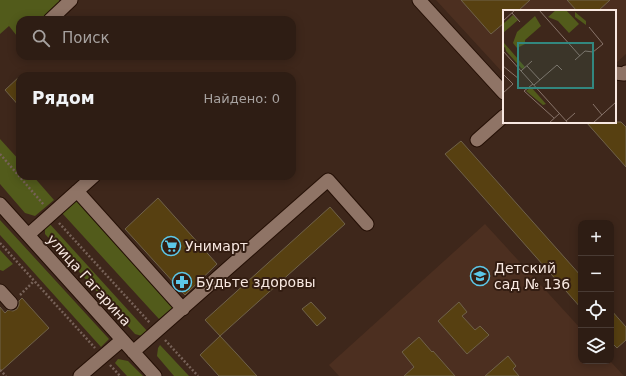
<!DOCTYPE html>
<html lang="ru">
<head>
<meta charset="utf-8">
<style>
  :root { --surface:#2e1d14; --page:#3a2a22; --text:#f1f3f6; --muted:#a7a2a0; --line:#493b34 }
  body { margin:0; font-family:"DejaVu Sans",sans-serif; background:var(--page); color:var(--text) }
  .controls { position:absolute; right:12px; bottom:12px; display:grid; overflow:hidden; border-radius:8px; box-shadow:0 2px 10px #0003 }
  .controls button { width:36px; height:36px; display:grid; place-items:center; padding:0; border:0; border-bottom:1px solid var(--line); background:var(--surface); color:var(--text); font:20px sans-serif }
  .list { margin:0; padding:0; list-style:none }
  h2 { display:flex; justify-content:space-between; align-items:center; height:52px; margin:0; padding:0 16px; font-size:17px }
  h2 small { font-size:13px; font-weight:400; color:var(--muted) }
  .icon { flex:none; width:22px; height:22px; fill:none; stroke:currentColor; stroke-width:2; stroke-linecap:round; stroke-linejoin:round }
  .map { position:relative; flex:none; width:626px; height:376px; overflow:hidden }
  .search { position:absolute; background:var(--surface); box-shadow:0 2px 10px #0003; left:16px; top:16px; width:280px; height:44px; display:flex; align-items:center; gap:10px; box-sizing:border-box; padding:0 14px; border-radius:12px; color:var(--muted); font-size:15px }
  .panel { position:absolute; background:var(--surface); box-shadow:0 2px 10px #0003; left:16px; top:72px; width:280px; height:108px; border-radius:12px }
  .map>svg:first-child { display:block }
</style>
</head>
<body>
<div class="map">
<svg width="626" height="376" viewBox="0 0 626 376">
  <rect width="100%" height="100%" fill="#3e271b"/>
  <path fill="#4c2f20" d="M436 0H626V54L615 64V11H504V74Z
    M485 224 581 329V361H610L624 376H339L329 365Z"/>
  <path fill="#525b1b" d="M0 0H59V4L41 20H20V36H17L9 26 0 34Z
    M0 139 20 161V176H33L54 200 35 216 25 213 0 184Z
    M79 198 176 305 159 319 62 213Z
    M0 220 109 339 101 347 0 235Z
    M48 222 148 332 142 336 135 334 45 234V225Z
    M0 250 13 264 3 271 0 270Z
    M160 345 189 376H174L157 356 158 348Z
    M118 359 128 361 143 376H127L115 363Z"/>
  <path fill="#574011" stroke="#70624a" d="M461 0H530L518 11H504V23L491 34Z
    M567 0H610L598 11H577Z
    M20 76V107L5 90Z
    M586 122H621L626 127V167Z
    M461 141 581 276V308L445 154Z
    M158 198 217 264 185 295 125 229Z
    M330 207 345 224 220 336 205 320Z
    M22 298 49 328 0 372V307L5 313 8 310 13 311 17 309 19 305V301Z
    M311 302 326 318 317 326 302 309Z
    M459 302 467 312 462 316 475 330 480 326 489 335 467 354 438 321Z
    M611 310 626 327V340L617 348 611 342Z
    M220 336 236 353 257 376H219L200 355Z
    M419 337 432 352 433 351 455 376H404L414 367 402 352Z
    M508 356 516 366 513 369 519 376H485Z"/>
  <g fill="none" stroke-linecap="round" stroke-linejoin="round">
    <defs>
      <path id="minor" d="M419 0 504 93
        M50 20 71 0
        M615 73 624 74 626 72
        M477 140 504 116
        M77 191 183 309
        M0 204 155 376
        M28 235 94 176
        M0 291 11 303
        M133 352 328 180 367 224
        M80 376 122 340"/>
    </defs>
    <use href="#minor" stroke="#240f05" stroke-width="15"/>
    <path stroke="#776258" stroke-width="2.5" stroke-dasharray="2 2" stroke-linecap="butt" d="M0 154 44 205
      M59 223 150 323
      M0 243 95 348
      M20 295 34 281
      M165 340 198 376
      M110 365 120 376
      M0 370 6 376"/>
    <use href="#minor" stroke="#8f7466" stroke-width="13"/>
  </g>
  <defs>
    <symbol id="supermarket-ring" viewBox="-11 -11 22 22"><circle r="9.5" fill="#331d12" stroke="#5cc7e8" stroke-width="1.5"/><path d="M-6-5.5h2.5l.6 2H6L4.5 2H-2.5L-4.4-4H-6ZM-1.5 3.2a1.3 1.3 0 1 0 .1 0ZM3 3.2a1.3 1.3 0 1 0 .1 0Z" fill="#5cc7e8"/></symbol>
    <symbol id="school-ring" viewBox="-11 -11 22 22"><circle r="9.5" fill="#331d12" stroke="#5cc7e8" stroke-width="1.5"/><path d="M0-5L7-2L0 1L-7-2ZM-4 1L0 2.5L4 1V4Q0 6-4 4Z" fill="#5cc7e8"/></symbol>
    <symbol id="pharmacy-ring" viewBox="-11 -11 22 22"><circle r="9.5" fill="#331d12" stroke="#5cc7e8" stroke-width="1.5"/><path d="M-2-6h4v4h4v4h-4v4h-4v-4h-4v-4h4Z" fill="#5cc7e8"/></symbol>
  </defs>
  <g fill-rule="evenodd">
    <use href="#supermarket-ring" x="160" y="235" width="22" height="22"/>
    <use href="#school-ring" x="469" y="265" width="22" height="22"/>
    <use href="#pharmacy-ring" x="171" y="271" width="22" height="22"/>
  </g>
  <g text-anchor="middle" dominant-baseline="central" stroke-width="4" stroke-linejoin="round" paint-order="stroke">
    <g font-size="14" fill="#f8e8e1" stroke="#331d12" text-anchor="start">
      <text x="185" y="246">Унимарт</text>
      <text x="494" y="268">Детский<tspan x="494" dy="16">сад № 136</tspan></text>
      <text x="196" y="282">Будьте здоровы</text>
    </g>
    <g font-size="14" fill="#f8e8e1" stroke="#331d12">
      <text transform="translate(89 280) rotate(48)">улица Гагарина</text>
    </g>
  </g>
  <g transform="translate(503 10)">
    <rect width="113" height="113" fill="#3e271b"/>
    <path d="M53 0H63L76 14 66 23 55 11 45 7ZM72 2 83 11V15L72 7ZM10 5 15 10 0 23V14ZM32 6 38 16 22 30V34L14 38 10 33 14 22ZM0 28 1 33 22 57 19 59 3 41 2 37 0 38ZM28 77 43 94 40 95 23 81Z" fill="#525b1b"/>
    <path fill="none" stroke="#88746a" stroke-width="1" d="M36 0 77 46M9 3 17 12M0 11 12 0M0 41 65 113M72 50 82 41 90 42 100 34 86 17M0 56 16 69M24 56 37 70M18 61 29 51M0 64 10 74 0 83M30 74 21 81 51 108M31 75 54 55 59 60M90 94 99 105M63 111 72 103M46 113 57 103M90 113 113 92"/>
    <path fill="#32877f" fill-opacity="0.15" stroke="#32877f" stroke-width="2" d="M15 33H90V78H15Z"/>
    <rect width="113" height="113" fill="none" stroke="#f8e8e1" stroke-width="2"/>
  </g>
</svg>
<div class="controls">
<button>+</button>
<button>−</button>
<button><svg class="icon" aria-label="locate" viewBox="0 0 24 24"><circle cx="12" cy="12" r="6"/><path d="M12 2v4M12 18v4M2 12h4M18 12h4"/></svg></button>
<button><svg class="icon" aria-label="layers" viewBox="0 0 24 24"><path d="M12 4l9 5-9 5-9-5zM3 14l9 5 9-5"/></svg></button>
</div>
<div class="search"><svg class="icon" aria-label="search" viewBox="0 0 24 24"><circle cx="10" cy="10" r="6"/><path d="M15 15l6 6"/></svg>Поиск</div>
<section class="panel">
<h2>Рядом<small>Найдено: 0</small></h2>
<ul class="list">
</ul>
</section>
</div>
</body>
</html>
